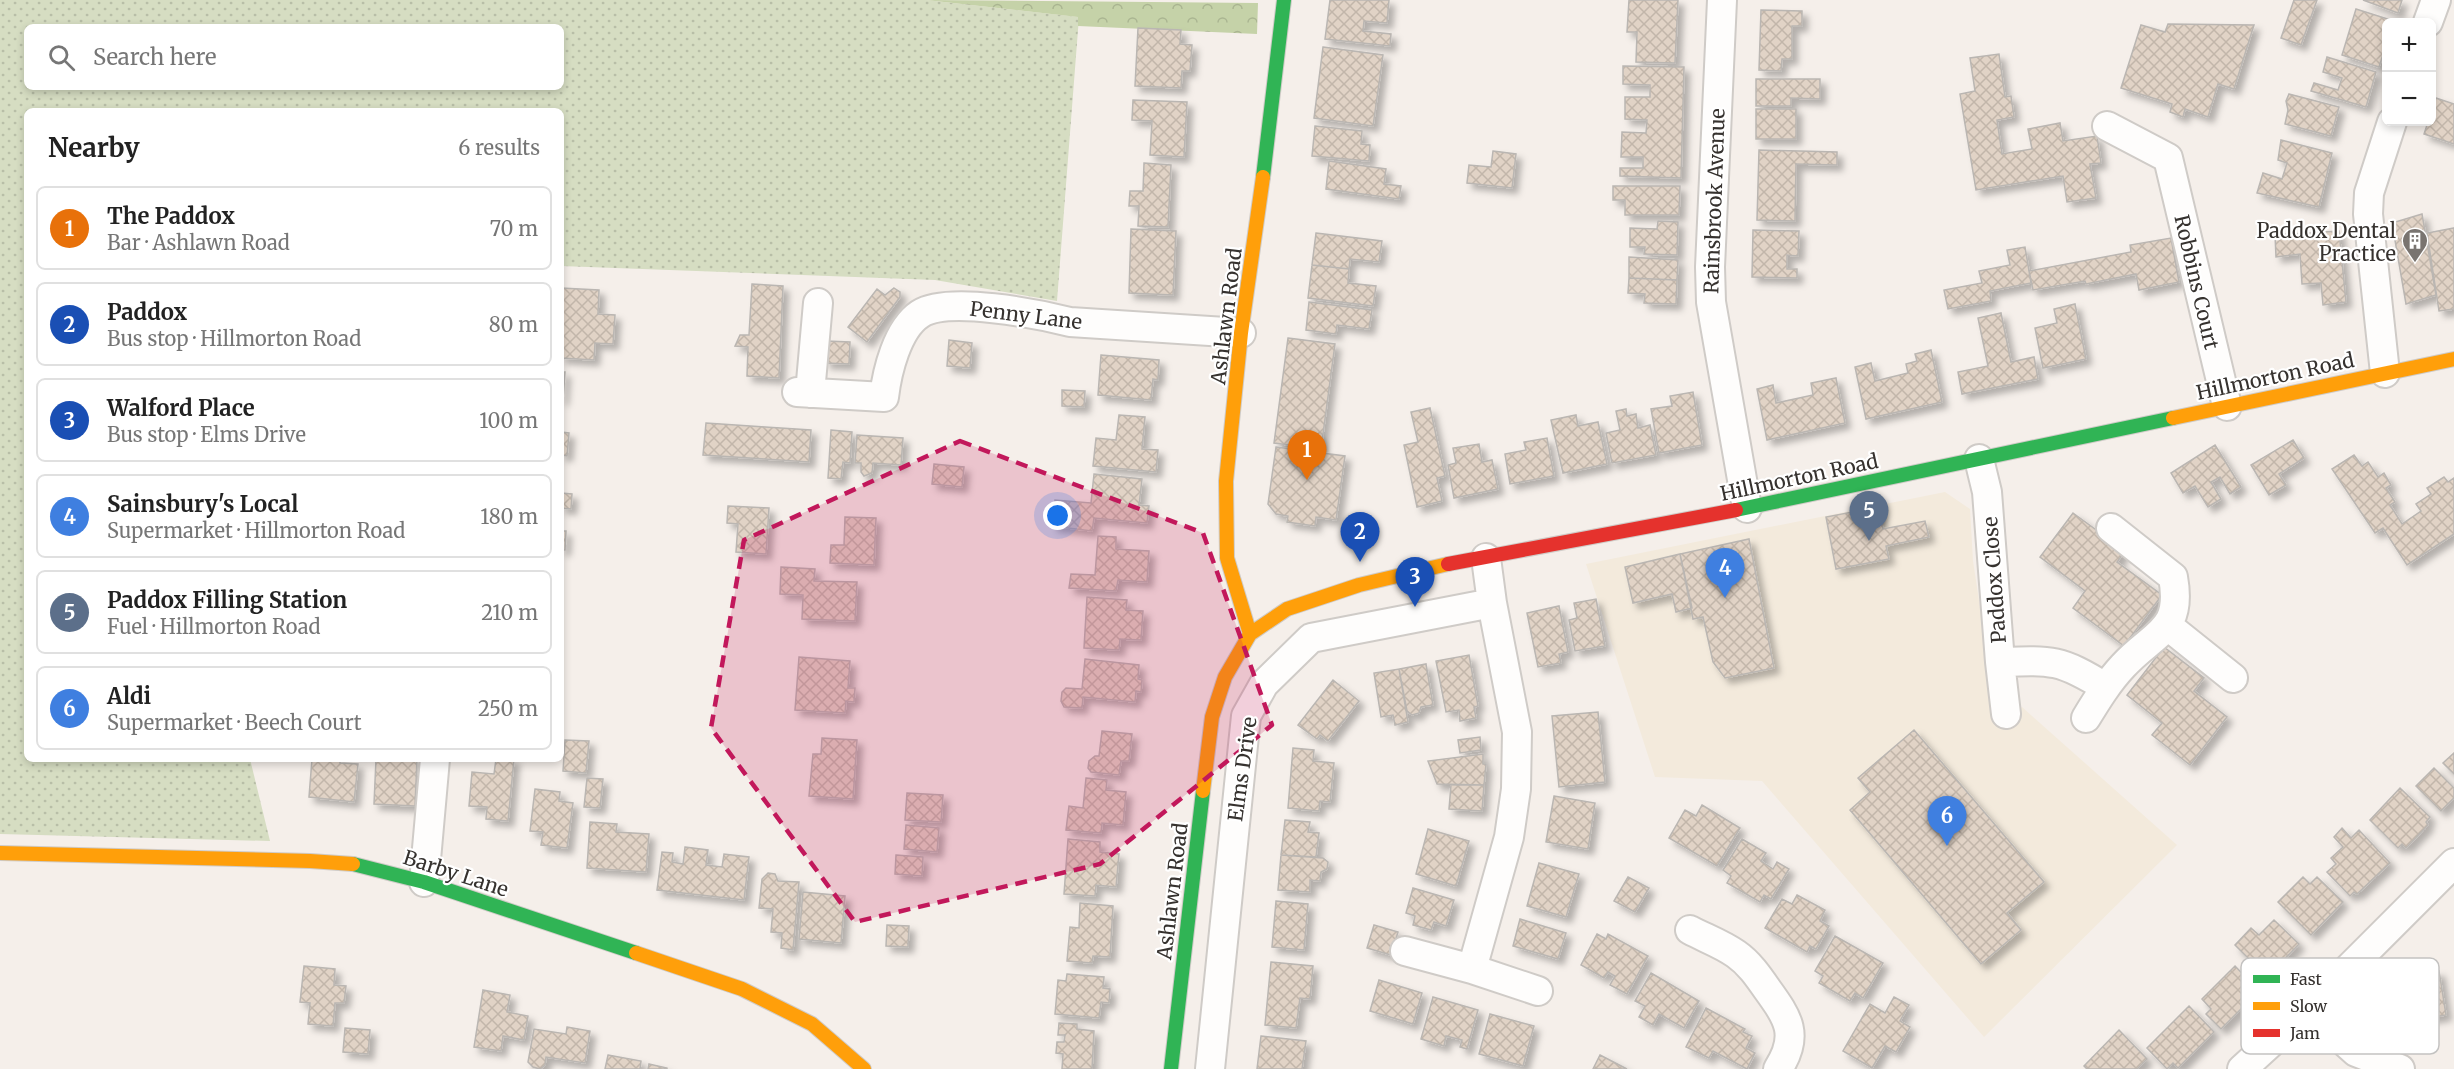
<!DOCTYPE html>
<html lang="en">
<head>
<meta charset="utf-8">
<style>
  :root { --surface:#fff; --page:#f2f2f2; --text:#222; --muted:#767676; --line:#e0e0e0; --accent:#1a73e8 }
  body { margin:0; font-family:Merriweather,serif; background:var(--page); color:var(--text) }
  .controls { position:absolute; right:18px; top:18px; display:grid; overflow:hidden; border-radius:9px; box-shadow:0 3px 9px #0003 }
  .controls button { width:54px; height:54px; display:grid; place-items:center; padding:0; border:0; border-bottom:2px solid var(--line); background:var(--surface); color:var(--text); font:30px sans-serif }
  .you { position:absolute; left:1058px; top:516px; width:21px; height:21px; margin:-15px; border:4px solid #fff; border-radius:50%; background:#1a73e8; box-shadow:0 0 0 9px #1a73e833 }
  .badge { display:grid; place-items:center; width:39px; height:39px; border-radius:50%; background:var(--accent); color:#fff; font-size:20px; font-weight:700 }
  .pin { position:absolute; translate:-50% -50px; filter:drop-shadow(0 2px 3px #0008) }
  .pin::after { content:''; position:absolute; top:32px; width:21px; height:18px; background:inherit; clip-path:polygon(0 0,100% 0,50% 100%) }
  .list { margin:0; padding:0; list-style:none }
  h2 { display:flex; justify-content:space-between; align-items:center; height:78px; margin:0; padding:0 24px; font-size:26px }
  h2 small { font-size:20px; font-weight:400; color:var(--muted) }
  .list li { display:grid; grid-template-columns:39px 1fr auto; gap:18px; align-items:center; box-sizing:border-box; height:84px; margin:0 12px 12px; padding:0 12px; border:2px solid var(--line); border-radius:9px }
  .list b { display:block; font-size:22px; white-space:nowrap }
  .list p { margin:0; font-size:20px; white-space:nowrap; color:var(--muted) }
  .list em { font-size:20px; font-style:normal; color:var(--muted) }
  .icon { flex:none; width:33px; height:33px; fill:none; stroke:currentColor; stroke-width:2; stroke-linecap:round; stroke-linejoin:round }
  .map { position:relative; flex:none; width:2454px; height:1069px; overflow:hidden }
  .search { position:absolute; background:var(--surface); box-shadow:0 3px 9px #0003; left:24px; top:24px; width:540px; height:66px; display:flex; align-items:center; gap:15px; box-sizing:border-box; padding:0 21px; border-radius:9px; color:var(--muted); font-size:22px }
  .panel { position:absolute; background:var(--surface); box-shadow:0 3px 9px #0003; left:24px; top:108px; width:540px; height:654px; border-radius:9px }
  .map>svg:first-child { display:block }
</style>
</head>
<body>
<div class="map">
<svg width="2454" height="1069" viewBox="0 0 2454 1069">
  <defs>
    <pattern id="grass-dots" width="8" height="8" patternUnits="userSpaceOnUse" patternTransform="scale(1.5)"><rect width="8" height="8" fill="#d6ddc2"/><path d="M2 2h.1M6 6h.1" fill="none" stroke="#b8bea7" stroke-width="1.8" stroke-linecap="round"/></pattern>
    <pattern id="forest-crowns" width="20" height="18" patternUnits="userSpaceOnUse" patternTransform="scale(1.5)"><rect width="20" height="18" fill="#c5d2a8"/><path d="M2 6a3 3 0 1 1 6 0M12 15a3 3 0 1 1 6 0" fill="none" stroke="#aab591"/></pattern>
    <pattern id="building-cross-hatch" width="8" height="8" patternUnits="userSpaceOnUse" patternTransform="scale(1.5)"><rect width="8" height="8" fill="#e1d3c6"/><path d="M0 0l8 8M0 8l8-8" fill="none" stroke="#c2b6aa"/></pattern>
    <filter id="shadow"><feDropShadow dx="5.5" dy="5.5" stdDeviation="3" flood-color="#0004"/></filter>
  </defs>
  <rect width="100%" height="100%" fill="#f5efea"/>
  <path fill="#f3eadc" d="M1945 492 1970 509 1973 561 1997 719 2022 707 2177 845 1984 1037 1762 781 1655 777 1586 564Z"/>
  <path fill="url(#grass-dots)" fill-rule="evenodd" d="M0 0H926L1079 17 1057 301 935 280 561 266V111H27V759H250L270 841 0 834ZM27 27H561V87H27Z"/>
  <path fill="url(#forest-crowns)" d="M926 0 1258 3 1257 34 1078 26V17Z"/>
  <path fill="url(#building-cross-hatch)" stroke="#bab6b2" stroke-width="1.5" filter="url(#shadow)" d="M1330 0H1389L1387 23 1364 21 1363 31 1391 34 1390 46 1325 39Z
    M1629 0H1678L1675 63 1636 62 1637 32H1627Z
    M2294 0H2317L2301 45 2281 38Z
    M2363 0H2402L2398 13Z
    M2356 9 2394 21 2386 22V45L2379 67 2342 55Z
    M1761 10 1802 11V26H1792V59H1782L1781 71 1759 70Z
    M2168 24 2254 25 2234 89 2218 84 2208 117 2185 109 2183 117 2170 112 2172 104 2121 88 2141 25 2165 32Z
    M1138 28 1181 30 1180 44 1192 45 1190 71H1182L1181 88 1135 86Z
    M1323 47 1383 55 1373 126 1314 118Z
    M1999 54 2005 97 2011 96 2014 117 1997 120 2002 154 2032 149 2028 129 2060 123 2063 141 2097 136 2101 163 2090 164 2096 198 2067 202 2063 176 1976 190 1960 94 1975 91 1970 58Z
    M2327 57 2376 72 2366 107 2311 91 2314 83 2338 90 2342 78 2323 72Z
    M1623 66 1684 67 1681 178 1620 176V168H1643V157H1621L1622 132 1646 133 1647 120 1625 119V97H1650V85L1623 84Z
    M1756 79H1820V99L1791 98V106H1756Z
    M2289 94 2339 107 2331 136 2285 124 2288 110 2286 101Z
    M2436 98 2454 104V144L2424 134 2428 122H2432V111Z
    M1133 100 1187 102 1184 157 1150 155 1152 121 1132 120Z
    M1756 109H1796V139H1756Z
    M1315 126 1362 131 1361 144 1370 145 1369 161 1312 156Z
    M2281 140 2332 153 2319 207 2257 193 2263 173 2282 179 2287 163 2278 160Z
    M1759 150 1837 152V165L1796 164 1795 221 1757 220Z
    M1493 151 1516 154 1512 188 1467 183 1469 165 1491 167Z
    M1329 161 1386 169 1384 184 1401 186 1399 199 1326 189Z
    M1144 163 1171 165 1168 227 1138 226 1139 206H1129L1130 191H1143Z
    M1613 186H1680L1679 215H1625V200H1613Z
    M2422 214 2436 295 2406 304 2392 223Z
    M1658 221 1678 222 1677 255 1644 254 1645 247H1630V228L1657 229Z
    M2454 228V309L2439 311 2427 233Z
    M1131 229 1176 231 1173 295 1129 293Z
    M1753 230 1799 231 1798 256 1787 255V269H1797V278L1752 277Z
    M2339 231 2346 302 2323 305 2321 283 2302 284 2300 254 2276 257 2275 235Z
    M1316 233 1382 241 1379 262 1350 259 1349 269 1312 265Z
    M2171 238 2179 282 2139 290 2136 274 2086 284 2085 281 2033 290 2029 271 2131 252 2130 245Z
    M2025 247 2031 283 1990 291 1991 301 1948 309 1944 290 1982 283 1979 271 2010 265 2007 250Z
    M1629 257 1678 260 1677 280 1629 278Z
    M1312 265 1349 269 1348 283 1376 286 1373 306 1308 298Z
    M1629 278 1677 280 1676 304 1644 303 1645 294 1628 293Z
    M752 284 783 286 779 378 747 376 748 347 735 346 740 335H749Z
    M561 288 599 290 598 314 615 315 613 344 595 343 594 360 561 358Z
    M894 288 900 292V297L867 342 848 327 877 289 885 295Z
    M1309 302 1372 310 1369 329 1337 325 1336 334 1306 330Z
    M2075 304 2086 359 2043 368 2035 328 2057 323 2054 309Z
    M2001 313 2011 362 2034 357 2038 379 1962 394 1958 372 1988 366 1978 318Z
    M1288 338 1335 344 1321 449 1274 443Z
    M949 340 972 343 970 368 947 366Z
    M826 341 850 342 849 364 825 363Z
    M1931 350 1942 402 1866 419 1855 367 1871 363 1875 381 1908 373 1906 364 1917 361 1915 354Z
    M1101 355 1159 360 1158 380 1153 379 1151 400 1098 395Z
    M561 372H565L563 400 561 399Z
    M1836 378 1845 423 1767 440 1757 389 1773 385 1776 403 1813 395 1811 383Z
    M1062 390 1085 391 1084 407 1062 406Z
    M1693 392 1702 445 1659 453 1651 409 1672 406 1670 396Z
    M1430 408 1445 476 1437 478 1442 501 1417 507 1404 445 1418 442 1411 412Z
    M1626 409 1627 416 1636 414 1638 428 1650 425 1656 455 1612 463 1606 433 1620 430 1616 411Z
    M1119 415 1145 417 1142 449 1158 450 1156 472 1093 466 1096 438 1116 440Z
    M1576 415 1578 426 1598 422 1607 464 1563 473 1551 420Z
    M706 423 811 430 809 462 703 455Z
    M831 430 852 432 850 463 843 462 841 479 828 478Z
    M561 432 569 433 567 456 561 455Z
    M857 435 903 438 901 465 873 463 872 473 864 476 861 472V463H855Z
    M1547 438 1554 476 1510 484 1505 454 1526 450 1524 442Z
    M2293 440 2304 458 2279 474 2286 485 2269 495 2251 465Z
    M1479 444 1482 462 1492 460 1498 489 1454 498 1448 465 1456 463 1453 448Z
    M2215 445 2241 487 2230 494 2220 477 2211 482 2221 499 2208 507 2195 486 2183 493 2171 473Z
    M1276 447 1345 456 1336 520 1316 517 1315 526 1287 522 1288 516 1276 514 1268 504Z
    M2354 455 2362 466 2368 462 2378 477 2384 473 2391 485 2386 488 2395 502 2390 505 2402 524 2421 511 2416 504 2431 494 2427 488 2444 477 2448 482 2454 478V534L2407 565 2383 528 2375 533 2332 469Z
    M934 464 964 467 962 487 932 484Z
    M1094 474 1142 479 1139 505 1149 506 1147 523 1094 518 1092 531 1052 526 1055 500 1091 503Z
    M561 493 572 494 571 509 561 508Z
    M728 506 769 508 766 554 736 552 738 524 727 523Z
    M1878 507 1883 529 1925 521 1929 537 1886 546 1889 559 1836 569 1826 517Z
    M2073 513 2125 551 2117 562 2162 595 2124 646 2073 608 2085 591 2040 557Z
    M845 517 876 518 874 565 830 563 831 545H844Z
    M561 531H566L565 550H561Z
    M1098 536 1116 537V549L1149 551 1147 582 1118 580 1116 591 1069 588 1071 574 1095 575Z
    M1749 539 1774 668 1725 678 1713 662 1703 617 1693 619 1680 554Z
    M1680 554 1692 608 1676 612 1672 594 1633 603 1625 567Z
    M781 567 815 569 814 581 857 582 855 621 802 619 803 595 780 594Z
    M1087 597 1127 600 1126 610 1143 611 1141 640 1120 639 1119 650 1084 648Z
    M1596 599 1605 646 1575 651 1569 620 1577 618 1574 603Z
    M1559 606 1568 652 1559 654 1561 663 1538 667 1527 613Z
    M2164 647 2204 678 2194 691 2227 717 2190 765 2152 735 2162 723 2127 695Z
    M1469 655 1478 706 1474 707 1476 718 1460 721 1459 710 1446 712 1436 661Z
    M799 657 850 661 848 688H855L854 702 846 701 845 713 795 710Z
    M1085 659 1139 665 1138 679 1142 680 1141 692 1136 691 1135 702 1083 697 1082 708 1064 707 1061 701 1062 692 1066 688 1082 689Z
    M1426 664 1433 705 1421 707 1419 713 1412 715 1407 711 1399 669Z
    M1399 669 1408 722 1395 725 1393 715 1381 717 1374 673Z
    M1333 680 1359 701 1328 741 1320 735 1317 739 1298 725Z
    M1598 712 1605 782 1559 787 1552 716Z
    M1914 730 2044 882 2007 913 2021 930 1981 964 1850 810 1870 792 1858 778Z
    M1102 731 1132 734 1129 761H1121L1119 775 1091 772 1088 768 1089 761 1095 756H1099Z
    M1480 737 1481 750 1460 753 1458 740Z
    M822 738 857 740 853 799 809 796 813 754H821Z
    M565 740 589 741 586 773 563 771Z
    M1293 748 1314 750 1313 761 1334 763 1330 802 1320 801 1319 811 1288 808Z
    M2454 753V774L2443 763Z
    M1483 754V764H1486L1484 785 1437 784 1428 761Z
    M312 759H340V763L358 764 354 802 309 797Z
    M376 759H417L415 806 374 804Z
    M496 759H514L508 821 486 819 487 807 469 806 472 772 494 774Z
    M2434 768 2454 788V798L2441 811 2416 786Z
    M587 778 603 779 600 808 584 807Z
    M1086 778 1107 780 1106 790 1126 792 1123 825 1102 823 1101 833 1066 830 1069 806 1083 808Z
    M1451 785H1484L1482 811 1449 809Z
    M2400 788 2430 817 2426 822 2428 825 2406 848 2402 844 2398 848 2370 820Z
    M535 789 560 792 559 801 573 803 567 848 541 845 543 832 530 831Z
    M907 793 943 795 941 822 905 820Z
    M1554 796 1595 803 1588 849 1546 842Z
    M1702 805 1740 828 1717 866 1669 838 1685 810 1696 816Z
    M1285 820 1310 822 1308 832 1319 833 1316 857 1281 855Z
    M590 822 617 824 616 832 649 834 646 872 587 868Z
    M906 825 939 828 937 852 904 849Z
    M2342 828 2351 838 2359 830 2390 863 2357 894 2354 892 2350 896 2327 872 2336 864 2331 858 2343 847 2334 837Z
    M1428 829 1469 841 1456 886 1416 874Z
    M1068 839 1100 842V852L1119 854 1116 887 1096 885 1095 896 1064 894Z
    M1742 839 1766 853 1761 861 1773 869 1777 862 1789 869 1771 899 1764 895 1760 902 1727 883 1731 876 1723 870Z
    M685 847 708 850 706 865 722 867 724 854 749 857 744 900 657 890 662 852 673 853 672 862 683 864Z
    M896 855 923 857 922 876 895 874Z
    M1281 855 1323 858 1328 862 1327 869 1321 872 1320 881 1310 880V892L1278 890Z
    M1539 863 1579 874 1566 917 1527 906Z
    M768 873 775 874 778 881 799 882 793 950 781 948 782 933 771 932 773 909 759 908 762 879Z
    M1628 877 1649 888 1635 912 1614 901Z
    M2303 877 2310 884 2317 877 2343 902 2311 935 2278 902Z
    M1413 888 1454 900 1446 926 1434 922 1431 930 1413 925 1415 916 1406 913Z
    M803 892 845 896 841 943 799 939Z
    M1797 895 1825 910 1820 921 1829 926 1816 949 1810 946 1807 952 1765 928 1782 899 1792 904Z
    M1276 901 1308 904 1304 950 1272 947Z
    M1080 903 1113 906 1110 957 1093 956 1092 963 1067 961 1070 927 1079 928Z
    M1520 919 1566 933 1558 959 1513 946Z
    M2274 920 2299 944 2267 977 2235 945 2251 928 2259 935Z
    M887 925 909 926 908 947 886 946Z
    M1374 925 1398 932 1391 955 1367 948Z
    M1597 934 1606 939 1608 934 1648 956 1627 994 1610 985 1615 976 1608 972 1604 978 1581 965Z
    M1835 936 1883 963 1863 998 1855 993 1850 1001 1819 983 1823 976 1815 971Z
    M1271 962 1313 966 1310 999 1300 998 1296 1028 1265 1025Z
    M304 966 335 969 334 985 346 986 344 1003H335L333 1026 308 1024 310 1003 300 1002Z
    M2235 966 2259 991 2221 1029 2206 1014 2211 1009 2202 999Z
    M2439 971 2446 1015 2407 1022 2400 979Z
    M1651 973 1699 1001 1684 1028 1659 1014 1653 1025 1639 1017 1645 1006 1635 1001Z
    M1067 974 1104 977 1103 988 1110 989 1109 1003 1101 1002 1099 1018 1055 1014 1058 980 1066 981Z
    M1379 980 1422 993 1413 1024 1370 1011Z
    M483 990 510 995 507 1012 528 1016 524 1040 503 1036 501 1051 474 1047Z
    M1433 997 1478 1010 1467 1049 1460 1047 1462 1040 1446 1036 1444 1046 1421 1039Z
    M1894 997 1909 1005 1900 1021 1910 1027 1896 1052 1885 1046 1872 1068 1843 1051 1870 1004 1885 1013Z
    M2189 1006 2214 1032 2178 1068 2173 1063 2167 1069 2147 1048Z
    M1706 1008 1745 1029 1743 1032 1752 1036 1746 1048 1755 1053 1747 1069 1713 1051 1709 1058 1686 1047Z
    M1490 1014 1534 1026 1523 1066 1479 1054Z
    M1059 1023 1077 1024V1029L1094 1031 1092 1069H1062L1063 1054 1056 1053 1057 1042H1064L1065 1035H1058Z
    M567 1027 590 1031 585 1063 546 1057 545 1065 540 1069 533 1067 528 1062 534 1029 566 1034Z
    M345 1028 370 1030 368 1054 343 1052Z
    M2119 1030 2147 1059 2137 1069H2087L2084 1066Z
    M1261 1036 1306 1041 1302 1069H1257Z
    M608 1055 641 1061 640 1069H605Z
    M1600 1055 1627 1069H1593Z
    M649 1064 667 1068V1069H648Z"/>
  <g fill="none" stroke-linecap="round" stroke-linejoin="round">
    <defs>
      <path id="street" d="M1722 0 1710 267 1711 302 1747 508
        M2428 22 2436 0
        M2107 126 2168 158 2227 406
        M2385 373 2368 214 2369 193 2392 122
        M797 392 884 397C887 372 897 329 920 314 948 296 1038 314 1070 322L1241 333
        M810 393 818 303
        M1979 459 1987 492 2000 662C2051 660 2060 659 2105 687
        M2168 626 2233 678
        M2000 662 2006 714
        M2086 718C2097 700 2108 682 2123 666 2154 632 2183 632 2173 577L2111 528
        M424 882 435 759
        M1690 930C1705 938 1722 944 1736 954 1749 963 1758 976 1767 989 1788 1018 1800 1035 1778 1069
        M1405 951 1472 969 1538 991
        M1472 969 1509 837 1516 789 1517 732 1492 603 1486 558
        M2308 1009 2356 1052 2400 1069
        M1210 1069 1246 716 1264 684 1311 638 1492 603
        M2242 1069 2308 1009 2454 863"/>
      <path id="fast" d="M1263 177 1284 0
        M1736 510 2173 418
        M353 864 424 882 636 953
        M1171 1069 1203 791"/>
      <path id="slow" d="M2173 418 2454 359
        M1250 634 1227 558 1226 481 1241 333 1263 177
        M1203 791 1212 717 1225 677 1250 634 1287 609 1359 585 1448 564
        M0 853 310 861 353 864
        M636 953 742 989 812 1024 864 1069"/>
      <path id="jam" d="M1448 564 1736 510"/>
    </defs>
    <use href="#street" stroke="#cfcbc7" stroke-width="32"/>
    <use href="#fast" stroke="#cfcbc7" stroke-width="16"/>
    <use href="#slow" stroke="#cfcbc7" stroke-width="16"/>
    <use href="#jam" stroke="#cfcbc7" stroke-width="16"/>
    <use href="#street" stroke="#fefdfc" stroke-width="28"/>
    <use href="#fast" stroke="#30b455" stroke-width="14"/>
    <use href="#slow" stroke="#ff9f0a" stroke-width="14"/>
    <use href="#jam" stroke="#e5322d" stroke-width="14"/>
  </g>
  <path fill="#c2185b" fill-opacity="0.2" stroke="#c2185b" stroke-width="4.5" stroke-dasharray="12 8" stroke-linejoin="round" d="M960 441 1203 533 1272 725 1100 864 855 922 711 728 744 540Z"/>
  <defs>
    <symbol id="building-pin" viewBox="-11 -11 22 30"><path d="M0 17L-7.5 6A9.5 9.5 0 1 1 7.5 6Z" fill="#797470" stroke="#fff"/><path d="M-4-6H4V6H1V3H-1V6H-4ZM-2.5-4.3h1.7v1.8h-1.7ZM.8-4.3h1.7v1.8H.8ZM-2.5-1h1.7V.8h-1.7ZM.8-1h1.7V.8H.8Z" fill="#fff"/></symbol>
  </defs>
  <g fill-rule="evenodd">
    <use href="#building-pin" x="2400" y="226" width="30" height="40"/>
  </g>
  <g text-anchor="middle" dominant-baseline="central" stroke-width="4.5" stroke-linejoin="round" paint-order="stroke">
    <g font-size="20" fill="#36322f" stroke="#fff">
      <text transform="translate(1714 201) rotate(-88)">Rainsbrook Avenue</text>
      <text transform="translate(2197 282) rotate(77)">Robbins Court</text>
      <text transform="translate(1026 315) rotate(7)">Penny Lane</text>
      <text transform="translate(1226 316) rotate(-83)">Ashlawn Road</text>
      <text transform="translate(2275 376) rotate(-12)">Hillmorton Road</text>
      <text transform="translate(1799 477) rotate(-12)">Hillmorton Road</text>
      <text transform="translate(1994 580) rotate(-94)">Paddox Close</text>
      <text transform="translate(1242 769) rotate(-82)">Elms Drive</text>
      <text transform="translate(456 873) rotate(18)">Barby Lane</text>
      <text transform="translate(1172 891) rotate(-83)">Ashlawn Road</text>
    </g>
    <g font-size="20" fill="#36322f" stroke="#fff" text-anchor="end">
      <text x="2396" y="230">Paddox Dental<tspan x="2396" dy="23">Practice</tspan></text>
    </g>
  </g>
  <rect x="2241" y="958" width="198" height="96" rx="9" fill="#fff" stroke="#c3c2c1" stroke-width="1.5"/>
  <rect x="2253" y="975" width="27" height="8" fill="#30b455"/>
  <rect x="2253" y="1002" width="27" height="8" fill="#ff9f0a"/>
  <rect x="2253" y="1029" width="27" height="8" fill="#e5322d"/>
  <g font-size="16" fill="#36322f">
    <text x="2290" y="985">Fast</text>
    <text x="2290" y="1012">Slow</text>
    <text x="2290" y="1039">Jam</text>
  </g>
</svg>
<div class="controls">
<button>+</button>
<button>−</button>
</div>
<div class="you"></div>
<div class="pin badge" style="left:1307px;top:480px;background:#e8710a">1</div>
<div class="pin badge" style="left:1360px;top:562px;background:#1a4fb4">2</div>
<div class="pin badge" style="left:1415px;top:607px;background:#1a4fb4">3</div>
<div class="pin badge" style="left:1725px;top:598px;background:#3f7fe0">4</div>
<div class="pin badge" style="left:1869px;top:541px;background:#5c6f8a">5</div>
<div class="pin badge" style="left:1947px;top:846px;background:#3f7fe0">6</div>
<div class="search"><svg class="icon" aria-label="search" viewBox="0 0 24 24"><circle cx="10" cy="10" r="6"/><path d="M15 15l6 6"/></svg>Search here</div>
<section class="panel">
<h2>Nearby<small>6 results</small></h2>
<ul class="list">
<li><span class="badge" style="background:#e8710a">1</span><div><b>The Paddox</b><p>Bar · Ashlawn Road</p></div><em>70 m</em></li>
<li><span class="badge" style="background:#1a4fb4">2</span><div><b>Paddox</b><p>Bus stop · Hillmorton Road</p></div><em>80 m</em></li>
<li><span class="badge" style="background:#1a4fb4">3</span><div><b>Walford Place</b><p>Bus stop · Elms Drive</p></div><em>100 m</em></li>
<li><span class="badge" style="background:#3f7fe0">4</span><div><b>Sainsbury's Local</b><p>Supermarket · Hillmorton Road</p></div><em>180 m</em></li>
<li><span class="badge" style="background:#5c6f8a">5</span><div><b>Paddox Filling Station</b><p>Fuel · Hillmorton Road</p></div><em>210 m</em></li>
<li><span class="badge" style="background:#3f7fe0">6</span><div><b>Aldi</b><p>Supermarket · Beech Court</p></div><em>250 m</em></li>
</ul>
</section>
</div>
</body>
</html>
